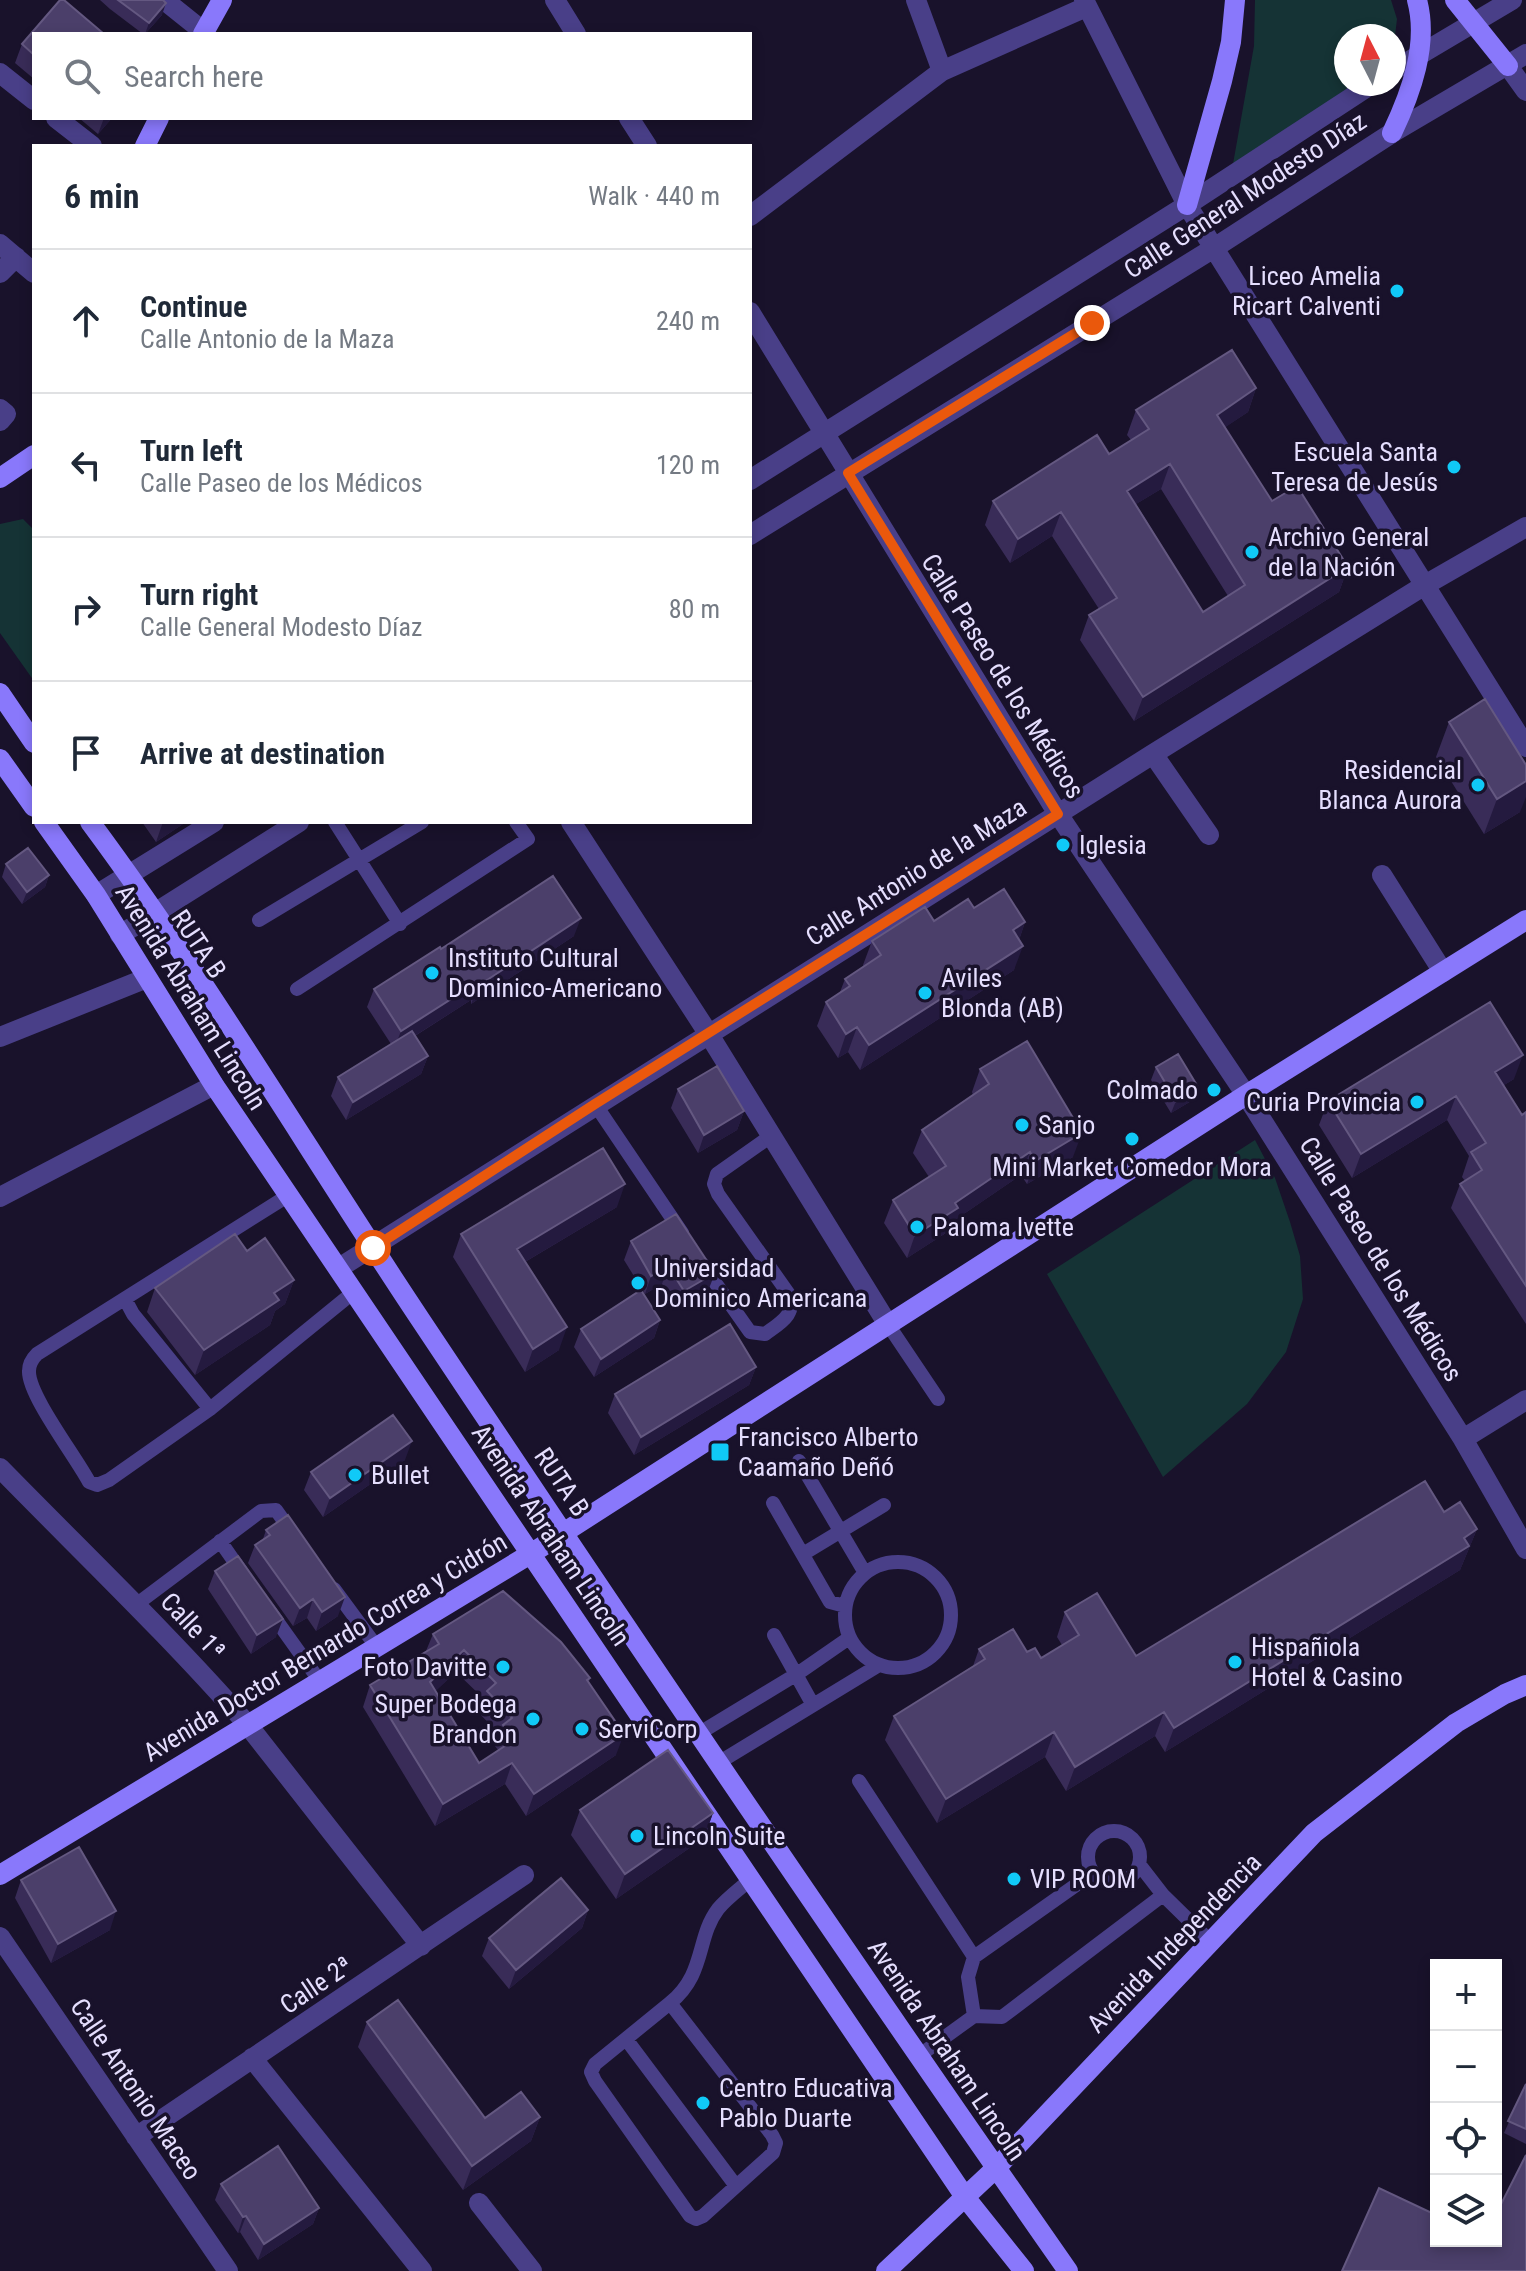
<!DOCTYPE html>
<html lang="en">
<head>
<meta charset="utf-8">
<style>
  :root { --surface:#fff; --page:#f6f6f7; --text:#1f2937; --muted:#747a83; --line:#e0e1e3 }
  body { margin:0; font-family:"Roboto Condensed",sans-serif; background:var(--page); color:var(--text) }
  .controls { position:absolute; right:24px; bottom:24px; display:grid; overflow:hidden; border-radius:0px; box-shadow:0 4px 12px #0003 }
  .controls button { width:72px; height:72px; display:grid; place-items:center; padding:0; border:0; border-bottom:2px solid var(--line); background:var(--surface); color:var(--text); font:40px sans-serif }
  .compass { position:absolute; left:1334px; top:24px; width:72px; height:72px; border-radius:50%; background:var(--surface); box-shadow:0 4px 12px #0003; rotate:354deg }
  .stop { position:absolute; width:24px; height:24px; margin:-18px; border:6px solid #ea580c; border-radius:50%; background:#fff }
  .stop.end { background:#ea580c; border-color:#fff; box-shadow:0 2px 8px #0008 }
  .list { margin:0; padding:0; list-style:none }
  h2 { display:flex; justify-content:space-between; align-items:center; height:104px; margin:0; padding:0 32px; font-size:34px }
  h2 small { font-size:26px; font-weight:400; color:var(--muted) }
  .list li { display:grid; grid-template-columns:52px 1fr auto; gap:24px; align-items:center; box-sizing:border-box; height:144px; padding:0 32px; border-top:2px solid var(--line) }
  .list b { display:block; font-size:30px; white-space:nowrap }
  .list p { margin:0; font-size:26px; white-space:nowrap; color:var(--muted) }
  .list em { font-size:26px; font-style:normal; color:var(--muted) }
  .icon { flex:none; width:44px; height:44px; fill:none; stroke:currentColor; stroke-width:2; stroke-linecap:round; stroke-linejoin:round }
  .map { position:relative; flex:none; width:1526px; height:2271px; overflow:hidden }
  .search { position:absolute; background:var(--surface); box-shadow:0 4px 12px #0003; left:32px; top:32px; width:720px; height:88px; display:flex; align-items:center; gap:20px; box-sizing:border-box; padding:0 28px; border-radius:0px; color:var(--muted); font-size:30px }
  .panel { position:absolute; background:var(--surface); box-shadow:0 4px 12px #0003; left:32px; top:144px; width:720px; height:680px; border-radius:0px }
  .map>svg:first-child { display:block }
</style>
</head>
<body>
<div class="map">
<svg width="1526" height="2271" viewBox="0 0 1526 2271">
  <rect width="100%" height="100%" fill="#19122b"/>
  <path fill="#153335" d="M1255 0H1391L1397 19 1394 44V36H1346V84H1356L1233 164 1254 46Z
    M23 519 34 530V681L0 633V524Z
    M1255 1140 1275 1178 1290 1222 1300 1256 1303 1299 1286 1352 1247 1404 1163 1477 1047 1274Z"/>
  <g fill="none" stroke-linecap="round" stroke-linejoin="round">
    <path stroke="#493f88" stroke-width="14" d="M335 822 400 924
      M259 920 422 822
      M297 989 528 839 516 822
      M595 1104 682 1233
      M289 1195 37 1354C32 1359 29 1364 29 1371 28 1395 76 1457 89 1482L97 1485 109 1480 210 1409 355 1291
      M702 1264 750 1332 765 1334C780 1323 798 1314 788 1293L718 1194 714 1184 717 1174 771 1136
      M125 1299 133 1314 210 1409
      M887 1323 938 1399
      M799 1461 865 1573
      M773 1503 830 1602 845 1606
      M220 1541 243 1574
      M803 1554 884 1505
      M845 1615a53 53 0 1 1 106 0a53 53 0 1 1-106 0Z
      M334 1589 376 1646
      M137 1604 261 1511 276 1510 293 1534
      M269 1610 319 1680
      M774 1635 813 1705
      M698 1734 797 1674 849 1638
      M718 1763 879 1665
      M859 1781 974 1957
      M1088 1857a26 26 0 1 1 52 0a26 26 0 1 1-52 0Z
      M1139 1864 1163 1895 1211 1942
      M670 2003 772 2135 776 2143 773 2153 703 2216 696 2219 690 2216 595 2081 591 2072 595 2064 670 2003C706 1974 696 1938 718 1909 727 1898 741 1888 751 1879
      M974 2016 1002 2017 1163 1895
      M626 2039 736 2186
      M920 2055 974 2016 968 1977 974 1957 1093 1873"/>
    <path stroke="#493f88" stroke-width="20" d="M164 0 204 32
      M555 0 576 34
      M916 0 942 71
      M1084 0 1187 205 1526 747
      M1508 66 1526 91
      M1394 70 1512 0
      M0 73 34 100
      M56 118 92 146
      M629 118 647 146
      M750 216 942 71 1086 7
      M0 244 34 273
      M0 273 16 257
      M750 312 1058 814 1246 1095 1463 1439 1526 1549
      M0 409 6 414 0 421
      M750 480 1187 205 1372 84
      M750 535 1214 248 1392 133 1526 54
      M1153 754 1209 835
      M571 822 708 1033 887 1323
      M1382 875 1443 972
      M96 895 214 822
      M120 935 299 822
      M0 1037 147 978
      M0 1197 214 1085
      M339 1268 1153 754 1425 585 1526 527
      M1463 1439 1526 1400
      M0 1468C83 1553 169 1635 247 1724L421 1946
      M0 1937 228 2271
      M252 2058 422 2271
      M136 2137 524 1875
      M479 2203 532 2271"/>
    <path stroke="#8978fb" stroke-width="20" d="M1455 0 1508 66
      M203 34 222 0
      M1392 133C1411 93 1429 44 1417 0
      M145 146 159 118
      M1187 205 1222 81 1231 42 1235 0
      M0 478 34 455
      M0 693 34 743
      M0 759 34 807
      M44 822 96 895 214 1085 965 2197 1024 2271
      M90 822C208 981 310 1154 420 1319 633 1639 848 1956 1068 2271
      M0 1875 532 1553 1246 1095 1526 920
      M886 2271 996 2168 1314 1833 1456 1723 1505 1694 1526 1685"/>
  </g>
  <path fill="#392c58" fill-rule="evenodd" d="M100 0H163L162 15 145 34H143L110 9Z
    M34 34V79L15 63 22 44Z
    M79 118H112L98 134Z
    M1256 388 1248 412 1225 427 1272 501 1348 567 1339 592 1134 721 1080 640 1089 615 1099 609 1052 536 1010 563 985 525 993 501 1109 454 1131 440 1127 435 1136 410ZM1161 489 1228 596 1203 612 1136 504Z
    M1449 722 1520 812 1484 834 1436 757Z
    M142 822H186L156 842Z
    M6 864 49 875 45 887 22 904 2 877Z
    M974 908 1025 922 1019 940 1014 970 860 1070 848 1052 838 1058 817 1026 826 1002 840 992 845 979 864 967 863 965 872 941Z
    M574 936 471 1004V1000L415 1036 428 1056 421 1074 346 1120 331 1096 338 1077 391 1044 367 1007 374 989 441 949Z
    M1156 1067 1198 1087 1193 1100 1171 1113 1151 1080Z
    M980 1069 1073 1157 1027 1184 1021 1175 952 1222 949 1231 907 1258 884 1223 893 1200 929 1177 913 1153 922 1130 973 1095 972 1092Z
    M1514 1079 1504 1085 1522 1115 1526 1112V1324L1451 1208 1460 1184 1465 1181 1462 1177 1469 1156 1447 1120 1352 1178 1319 1125 1328 1101Z
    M678 1089 744 1111 737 1130 698 1153 671 1108Z
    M617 1207 525 1262 559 1350 525 1372 453 1257 461 1234Z
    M631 1241 708 1291 677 1310 662 1284 645 1294 624 1260Z
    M294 1280 285 1304 275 1311 270 1325 195 1375 147 1312 155 1288Z
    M660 1320 654 1338 594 1377 574 1347 581 1329Z
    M756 1367 749 1385 634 1455 608 1413 615 1394Z
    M405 1460 323 1517 304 1490 311 1472Z
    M1444 1512 1477 1529 1460 1570 1165 1752 1155 1736 1066 1791 1045 1757 937 1823 885 1740 894 1716 973 1666 979 1649 1027 1652 1041 1658 1062 1645 1057 1637 1065 1612 1136 1656Z
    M266 1530 338 1616 316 1631 307 1618 293 1626 248 1563 255 1545 263 1539Z
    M215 1571 276 1637 251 1654 208 1589Z
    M433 1634 590 1678 589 1682 616 1755 526 1816 505 1784 435 1826 363 1707 370 1685 426 1651ZM456 1672 484 1699 479 1713 499 1734 495 1746 498 1750 479 1763 435 1691Z
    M580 1810 713 1813 704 1838 616 1899 571 1835Z
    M21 1880 110 1930 51 1963 15 1898Z
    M588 1910 582 1928 509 1989 482 1956 489 1938Z
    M367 2022 485 2118 540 2117 531 2141 463 2190 358 2047Z
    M1526 2084V2144L1504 2133Z
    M221 2184 319 2208 313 2224 258 2260 240 2232 238 2233 215 2200Z"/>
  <path fill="#241a3f" d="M166 3 162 15 145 34 149 23Z
    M104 118H112L98 134Z
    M1256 388 1248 412 1208 439 1217 415Z
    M1170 464 1161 489 1118 515 1127 491Z
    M1061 512 1052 536 1010 563 1018 539Z
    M1348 567 1339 592 1134 721 1143 697Z
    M1526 781V797L1520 812 1484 834 1497 799Z
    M163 822H186L156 842Z
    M49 875 45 887 22 904 27 892Z
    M581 918 574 936 471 1004 478 986Z
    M1025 922 1017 946 1013 930Z
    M1023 946 1014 970 860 1070 869 1045Z
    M478 982 471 1000 394 1049 401 1031Z
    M857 1027 848 1052 838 1058 846 1034Z
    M1523 1055 1514 1079 1486 1096 1495 1072Z
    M428 1056 421 1074 346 1120 353 1102Z
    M1198 1087 1193 1100 1171 1113 1176 1101Z
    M1456 1096 1447 1120 1352 1178 1361 1154Z
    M744 1111 737 1130 698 1153 704 1135Z
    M1082 1133 1073 1157 1027 1184 1035 1161Z
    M1030 1152 1021 1175 952 1222 949 1231 907 1258 915 1235 955 1203Z
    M625 1184 617 1207 508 1272 517 1249Z
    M668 1266 662 1284 645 1294 651 1276Z
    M715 1273 708 1291 677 1310 684 1291Z
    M294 1280 285 1304 275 1311 270 1325 195 1375 204 1350 274 1293Z
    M660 1320 654 1338 594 1377 601 1359Z
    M567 1327 559 1350 525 1372 533 1349Z
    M756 1367 749 1385 634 1455 641 1437Z
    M412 1441 405 1460 323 1517 330 1498Z
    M1477 1529 1460 1570 1165 1752 1174 1728Z
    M345 1597 338 1616 316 1631 322 1612Z
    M313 1599 307 1618 293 1626 300 1608Z
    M283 1619 276 1637 251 1654 257 1635Z
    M464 1650 456 1672 422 1704 430 1682Z
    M1164 1712 1155 1736 1066 1791 1075 1767Z
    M1054 1732 1045 1757 937 1823 946 1799Z
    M624 1734 616 1755 526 1816 534 1794Z
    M512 1763 505 1784 435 1826 443 1804Z
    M713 1813 704 1838 616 1899 625 1874Z
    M588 1910 582 1928 509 1989 516 1970Z
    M116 1911 110 1930 51 1963 58 1944Z
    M540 2117 531 2141 463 2190 472 2166Z
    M319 2208 313 2224 258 2260 264 2244Z
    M246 2216 240 2232 238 2233 243 2217Z"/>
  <path fill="#4b3f6a" stroke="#645881" stroke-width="2" fill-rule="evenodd" d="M60 0H64L104 34H34V55L22 44Z
    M118 0H163L166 3 149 23Z
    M1232 350 1256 388 1217 415 1272 501 1297 486 1348 567 1143 697 1089 615 1117 598 1061 512 1018 539 993 501 1097 435 1109 454 1149 429 1136 410ZM1170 464 1245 585 1203 612 1127 491Z
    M1485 699 1526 765V781L1497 799 1449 722Z
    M28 848 49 875 27 892 6 864Z
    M553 876 581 918 478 986V982L401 1031 374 989 440 947 441 949Z
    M1004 889 1025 922 1013 930 1023 946 869 1045 857 1027 846 1034 826 1002 850 986 845 979 881 955 872 941 925 907 934 921 968 899 974 908Z
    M1490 1002 1523 1055 1495 1072 1522 1115 1526 1112V1286L1460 1184 1482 1170 1471 1152 1486 1143 1456 1096 1361 1154 1328 1101Z
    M412 1031 428 1056 353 1102 338 1077Z
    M1027 1041 1082 1133 1035 1161 1030 1152 955 1203 958 1208 915 1235 893 1200 946 1166 922 1130 989 1084 980 1069Z
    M1178 1054 1198 1087 1176 1101 1156 1067Z
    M717 1066 744 1111 704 1135 678 1089Z
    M603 1148 625 1184 517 1249 567 1327 533 1349 461 1234Z
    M676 1214 715 1273 684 1291 668 1266 651 1276 631 1241Z
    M235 1234 247 1251 265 1238 294 1280 274 1293 279 1300 204 1350 155 1288Z
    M641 1290 660 1320 601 1359 581 1329Z
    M730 1324 756 1367 641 1437 615 1394Z
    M393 1415 412 1441 330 1498 311 1472Z
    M1425 1481 1444 1512 1460 1502 1477 1529 1464 1538 1469 1546 1174 1728 1164 1712 1075 1767 1054 1732 946 1799 894 1716 985 1659 979 1649 1013 1629 1027 1652 1035 1648 1041 1658 1079 1635 1065 1612 1097 1593 1136 1656Z
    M288 1515 345 1597 322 1612 313 1599 300 1608 255 1545 270 1535 266 1530Z
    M238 1556 283 1619 257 1635 215 1571Z
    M503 1591 561 1642 590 1678 587 1680 624 1734 534 1794 512 1763 443 1804 370 1685 439 1644 433 1634ZM464 1650 496 1683 487 1691 512 1718 503 1725 514 1740 479 1763 430 1682Z
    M668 1750 713 1813 625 1874 580 1810Z
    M79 1847 116 1911 58 1944 21 1880Z
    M561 1878 588 1910 516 1970 489 1938Z
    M398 2000 485 2118 521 2092 540 2117 472 2166 367 2022Z
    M1526 2084V2129L1508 2121Z
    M278 2146 319 2208 264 2244 246 2216 243 2217 221 2184Z
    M1526 2155V2271H1342L1379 2188 1436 2215V2241H1496V2214Z"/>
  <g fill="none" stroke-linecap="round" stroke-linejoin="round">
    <path stroke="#ea580c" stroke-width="10" d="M373 1248 595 1104 1058 814 848 473 1092 323"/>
  </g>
  <g fill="#10c9f7" stroke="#19122b" stroke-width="3">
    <circle cx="1397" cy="291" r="8"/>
    <circle cx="1454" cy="467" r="8"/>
    <circle cx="1252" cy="552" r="8"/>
    <circle cx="1478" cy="785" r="8"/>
    <circle cx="1063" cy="845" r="8"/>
    <circle cx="432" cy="973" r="8"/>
    <circle cx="925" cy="993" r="8"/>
    <circle cx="1214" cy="1090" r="8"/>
    <circle cx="1417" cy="1102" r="8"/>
    <circle cx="1022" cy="1125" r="8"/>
    <circle cx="1132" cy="1139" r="8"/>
    <circle cx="917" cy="1227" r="8"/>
    <circle cx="638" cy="1283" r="8"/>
    <rect x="710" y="1442" width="20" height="20" rx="4"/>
    <circle cx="355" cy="1475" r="8"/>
    <circle cx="1235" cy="1662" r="8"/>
    <circle cx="503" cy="1667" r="8"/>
    <circle cx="533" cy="1719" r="8"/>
    <circle cx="582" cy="1729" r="8"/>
    <circle cx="637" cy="1836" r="8"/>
    <circle cx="1014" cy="1879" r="8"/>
    <circle cx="703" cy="2103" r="8"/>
  </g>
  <g text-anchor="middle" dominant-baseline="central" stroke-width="7" stroke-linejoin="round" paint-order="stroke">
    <g font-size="26" fill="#e5defe" stroke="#19122b">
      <text transform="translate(1245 195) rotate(-33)">Calle General Modesto Díaz</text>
      <text transform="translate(1003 676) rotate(58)">Calle Paseo de los Médicos</text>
      <text transform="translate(916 872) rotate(-32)">Calle Antonio de la Maza</text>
      <text transform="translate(199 944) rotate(56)">RUTA B</text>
      <text transform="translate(191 997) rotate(58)">Avenida Abraham Lincoln</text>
      <text transform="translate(1381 1259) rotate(58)">Calle Paseo de los Médicos</text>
      <text transform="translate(562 1482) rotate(56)">RUTA B</text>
      <text transform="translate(551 1535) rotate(56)">Avenida Abraham Lincoln</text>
      <text transform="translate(193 1626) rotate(47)">Calle 1ª</text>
      <text transform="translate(325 1647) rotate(-31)">Avenida Doctor Bernardo Correa y Cidrón</text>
      <text transform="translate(1174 1943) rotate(-46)">Avenida Independencia</text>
      <text transform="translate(316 1985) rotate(-34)">Calle 2ª</text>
      <text transform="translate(947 2050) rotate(56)">Avenida Abraham Lincoln</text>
      <text transform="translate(136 2089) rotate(56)">Calle Antonio Maceo</text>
    </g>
    <g font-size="26" fill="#e5defe" stroke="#19122b" text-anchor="start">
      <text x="1381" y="276" text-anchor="end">Liceo Amelia<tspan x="1381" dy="30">Ricart Calventi</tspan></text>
      <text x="1438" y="452" text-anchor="end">Escuela Santa<tspan x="1438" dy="30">Teresa de Jesús</tspan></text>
      <text x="1268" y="537">Archivo General<tspan x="1268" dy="30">de la Nación</tspan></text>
      <text x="1462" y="770" text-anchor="end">Residencial<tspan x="1462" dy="30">Blanca Aurora</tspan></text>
      <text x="1079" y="845">Iglesia</text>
      <text x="448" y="958">Instituto Cultural<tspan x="448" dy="30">Dominico-Americano</tspan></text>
      <text x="941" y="978">Aviles<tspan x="941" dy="30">Blonda (AB)</tspan></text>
      <text x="1198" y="1090" text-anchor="end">Colmado</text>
      <text x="1401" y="1102" text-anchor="end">Curia Provincia</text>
      <text x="1038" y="1125">Sanjo</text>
      <text x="1132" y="1167" text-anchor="middle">Mini Market Comedor Mora</text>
      <text x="933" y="1227">Paloma Ivette</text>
      <text x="654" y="1268">Universidad<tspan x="654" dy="30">Dominico Americana</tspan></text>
      <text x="738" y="1437">Francisco Alberto<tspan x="738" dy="30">Caamaño Deñó</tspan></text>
      <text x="371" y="1475">Bullet</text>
      <text x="1251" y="1647">Hispañiola<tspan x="1251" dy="30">Hotel &amp; Casino</tspan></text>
      <text x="487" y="1667" text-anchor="end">Foto Davitte</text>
      <text x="517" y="1704" text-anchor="end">Super Bodega<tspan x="517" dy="30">Brandon</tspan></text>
      <text x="598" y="1729">ServiCorp</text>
      <text x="653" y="1836">Lincoln Suite</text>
      <text x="1030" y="1879">VIP ROOM</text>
      <text x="719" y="2088">Centro Educativa<tspan x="719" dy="30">Pablo Duarte</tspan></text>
    </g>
  </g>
</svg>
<div class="controls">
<button>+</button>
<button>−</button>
<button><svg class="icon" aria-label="locate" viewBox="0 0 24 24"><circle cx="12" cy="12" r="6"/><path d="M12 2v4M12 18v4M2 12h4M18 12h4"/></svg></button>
<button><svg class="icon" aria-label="layers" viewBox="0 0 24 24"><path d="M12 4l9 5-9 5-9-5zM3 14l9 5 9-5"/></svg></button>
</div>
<svg class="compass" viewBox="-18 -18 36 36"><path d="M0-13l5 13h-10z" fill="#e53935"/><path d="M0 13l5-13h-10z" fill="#747a83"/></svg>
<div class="stop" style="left:373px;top:1248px"></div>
<div class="stop end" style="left:1092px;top:323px"></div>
<div class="search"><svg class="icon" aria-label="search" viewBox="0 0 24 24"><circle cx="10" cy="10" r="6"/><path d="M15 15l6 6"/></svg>Search here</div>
<section class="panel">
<h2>6 min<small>Walk · 440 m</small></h2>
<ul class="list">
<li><svg class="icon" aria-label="ahead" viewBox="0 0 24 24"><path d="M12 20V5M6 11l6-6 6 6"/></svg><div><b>Continue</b><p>Calle Antonio de la Maza</p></div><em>240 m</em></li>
<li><svg class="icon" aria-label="left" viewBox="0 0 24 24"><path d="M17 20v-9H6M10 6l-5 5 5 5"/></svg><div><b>Turn left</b><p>Calle Paseo de los Médicos</p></div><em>120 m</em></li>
<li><svg class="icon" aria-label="right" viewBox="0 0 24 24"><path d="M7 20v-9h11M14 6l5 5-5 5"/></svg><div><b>Turn right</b><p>Calle General Modesto Díaz</p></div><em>80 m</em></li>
<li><svg class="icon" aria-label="arrive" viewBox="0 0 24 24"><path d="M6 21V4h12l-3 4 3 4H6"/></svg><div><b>Arrive at destination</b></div></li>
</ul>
</section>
</div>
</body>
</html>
